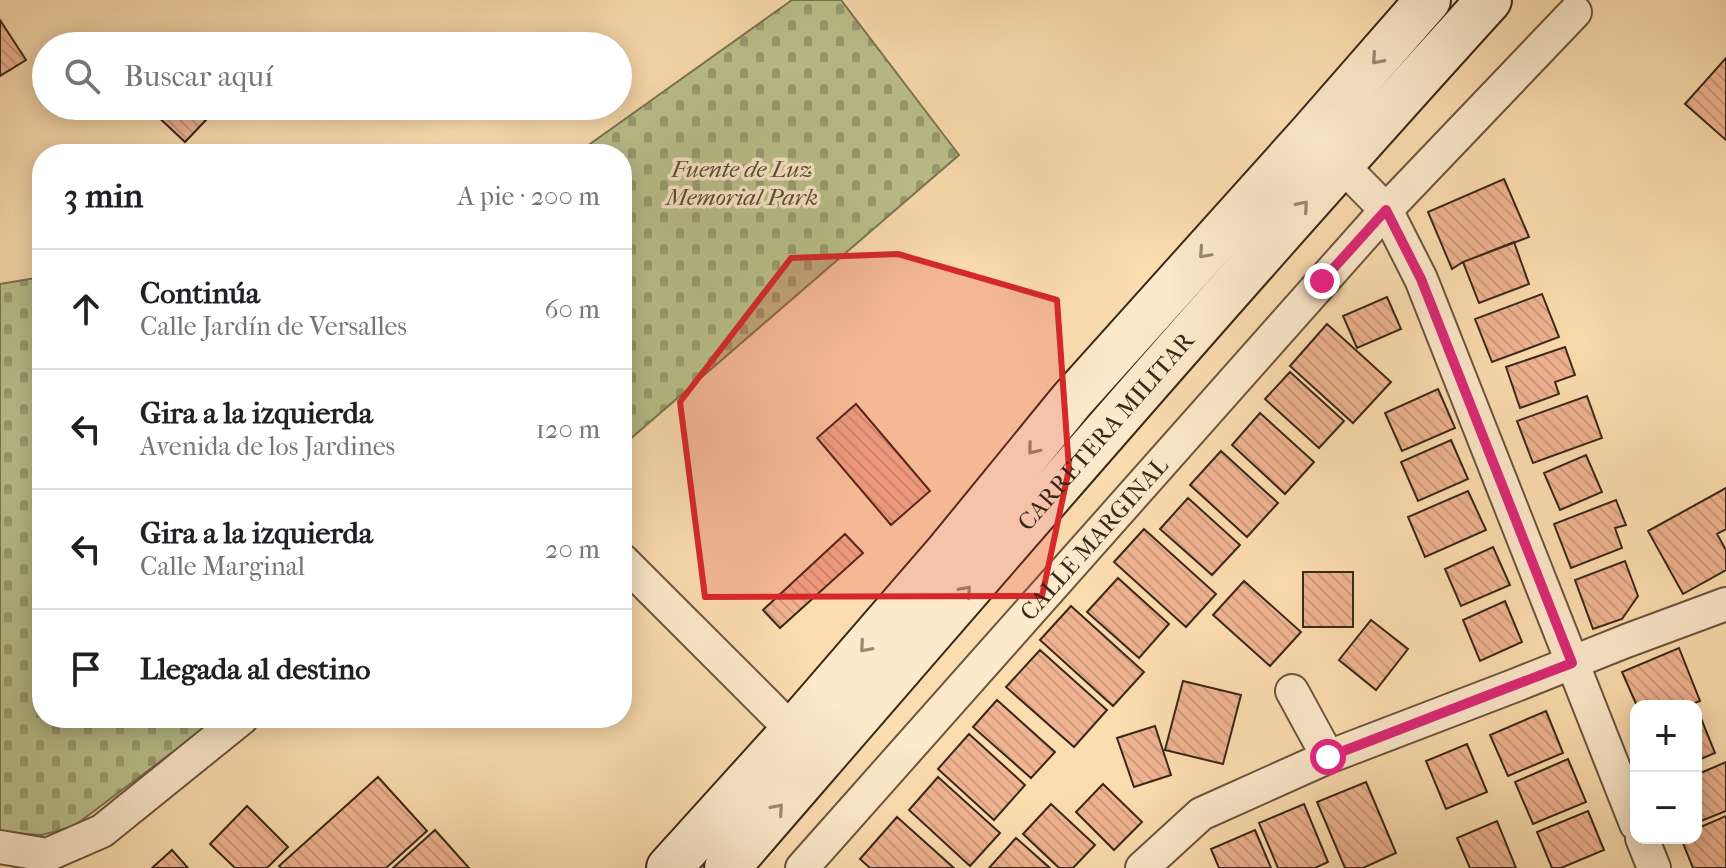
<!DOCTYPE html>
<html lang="es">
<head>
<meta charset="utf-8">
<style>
  :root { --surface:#fff; --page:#f2f2f2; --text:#202124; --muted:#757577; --line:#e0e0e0 }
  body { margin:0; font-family:"IM FELL French Canon",serif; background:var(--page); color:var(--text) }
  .controls { position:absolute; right:24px; bottom:24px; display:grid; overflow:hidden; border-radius:16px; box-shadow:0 4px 20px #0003 }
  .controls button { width:72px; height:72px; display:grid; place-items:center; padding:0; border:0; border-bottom:2px solid var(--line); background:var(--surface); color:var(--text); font:40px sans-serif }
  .stop { position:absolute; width:24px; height:24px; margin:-18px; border:6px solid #db2777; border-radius:50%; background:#fff }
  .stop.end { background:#db2777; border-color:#fff; box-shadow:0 2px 8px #0008 }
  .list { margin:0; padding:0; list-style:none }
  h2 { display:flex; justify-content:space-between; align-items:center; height:104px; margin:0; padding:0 32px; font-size:34px }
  h2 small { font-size:26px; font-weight:400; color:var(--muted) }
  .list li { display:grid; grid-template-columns:52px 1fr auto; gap:24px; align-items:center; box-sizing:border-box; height:120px; padding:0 32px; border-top:2px solid var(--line) }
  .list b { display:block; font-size:30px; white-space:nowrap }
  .list p { margin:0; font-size:26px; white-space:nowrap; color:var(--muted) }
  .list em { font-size:26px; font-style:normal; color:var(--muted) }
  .icon { flex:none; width:44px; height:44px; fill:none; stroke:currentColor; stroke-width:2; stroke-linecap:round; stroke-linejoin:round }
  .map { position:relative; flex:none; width:1726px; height:868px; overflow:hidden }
  .search { position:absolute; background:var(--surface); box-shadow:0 4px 20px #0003; left:32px; top:32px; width:600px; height:88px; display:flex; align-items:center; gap:20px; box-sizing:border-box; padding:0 28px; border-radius:44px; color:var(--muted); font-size:30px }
  .panel { position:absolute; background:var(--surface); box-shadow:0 4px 20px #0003; left:32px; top:144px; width:600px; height:584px; border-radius:32px }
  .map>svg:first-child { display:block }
</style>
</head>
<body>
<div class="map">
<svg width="1726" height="868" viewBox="0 0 1726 868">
  <defs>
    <pattern id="cemetery-stones" width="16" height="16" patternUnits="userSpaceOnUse" patternTransform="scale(2)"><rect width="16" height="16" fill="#bbc28e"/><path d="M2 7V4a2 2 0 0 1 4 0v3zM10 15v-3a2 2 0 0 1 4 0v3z" fill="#999e73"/></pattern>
    <pattern id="building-back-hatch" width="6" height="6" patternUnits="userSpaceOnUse" patternTransform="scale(2)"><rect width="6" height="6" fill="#f1b492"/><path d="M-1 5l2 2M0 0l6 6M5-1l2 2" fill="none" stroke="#cf9b7d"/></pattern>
  </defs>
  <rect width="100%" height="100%" fill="#fcddaf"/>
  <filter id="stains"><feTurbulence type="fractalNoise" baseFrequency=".0025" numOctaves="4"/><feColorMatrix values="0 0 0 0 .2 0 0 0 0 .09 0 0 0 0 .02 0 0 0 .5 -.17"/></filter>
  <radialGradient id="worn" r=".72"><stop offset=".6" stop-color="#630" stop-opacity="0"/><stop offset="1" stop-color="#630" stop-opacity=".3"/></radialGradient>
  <path fill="url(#cemetery-stones)" stroke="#7a7554" stroke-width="2" d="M792 0H841L959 155 622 446V154H576Z
    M42 277V718H218L74 826 42 835 0 832V284Z"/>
  <path fill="url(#building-back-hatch)" stroke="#39281a" stroke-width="2" d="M0 20 26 60 0 76Z
    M1726 58V140L1685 104Z
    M159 106H193L207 119 185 142 153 112Z
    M1504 179 1529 237 1463 262 1452 269 1428 212Z
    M1514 242 1529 284 1479 303 1463 262Z
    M1542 294 1559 337 1492 362 1475 319Z
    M1387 297 1401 329 1357 348 1343 316Z
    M1327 324 1391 382 1353 423 1290 366Z
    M1565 347 1575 375 1555 382 1559 394 1520 408 1506 367Z
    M1290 372 1344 421 1319 448 1265 399Z
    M1438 389 1455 428 1402 451 1385 413Z
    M1587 396 1602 438 1533 463 1517 421Z
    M856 404 930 491 891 525 817 438Z
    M1260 413 1314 462 1285 494 1232 445Z
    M1451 440 1468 479 1418 501 1401 462Z
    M1221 451 1278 503 1247 537 1190 485Z
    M1586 455 1602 492 1560 510 1544 473Z
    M1726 488V529L1717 534 1726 550V570L1683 594 1648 531Z
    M1468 491 1486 530 1425 557 1408 517Z
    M1188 498 1240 545 1212 575 1160 529Z
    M1616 500 1626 525 1615 528 1622 548 1571 568 1554 524Z
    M1144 529 1216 594 1186 627 1114 562Z
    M845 534 863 553 780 628 763 610Z
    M1493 547 1510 585 1461 606 1445 569Z
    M1625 561 1638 596 1622 619 1593 629 1575 580Z
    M1303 572H1353V627H1303Z
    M1118 578 1169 624 1139 658 1087 612Z
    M1244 581 1301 632 1270 666 1213 615Z
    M1505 601 1522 642 1480 661 1463 620Z
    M1071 606 1144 672 1113 706 1040 640Z
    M1371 620 1408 649 1376 690 1339 660Z
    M1679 648 1700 701 1687 706H1637L1622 672Z
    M1040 650 1107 710 1074 747 1006 687Z
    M1183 681 1241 695 1223 764 1165 750Z
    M997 700 1055 752 1031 778 973 727Z
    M1546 711 1563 753 1508 776 1490 735Z
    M1698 711 1715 753 1696 761V712Z
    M1155 726 1171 775 1134 787 1117 738Z
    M969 734 1025 785 994 820 938 769Z
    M1467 744 1487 792 1446 809 1426 761Z
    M1568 759 1586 802 1533 824 1515 782Z
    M1726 762V811L1696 823V775Z
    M378 777 427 831 386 868H281L279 866Z
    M938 777 1000 833 970 866 909 810Z
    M1366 782 1396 853 1363 868H1345L1317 802Z
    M1103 784 1142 822 1114 850 1076 812Z
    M1051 804 1095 845 1073 868H1059L1023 834Z
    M1304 804 1328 862 1315 868H1278L1259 823Z
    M247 806 288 847 267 868H235L210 844Z
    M1588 811 1604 850 1561 868H1552L1537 832Z
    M1726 816V868H1693L1681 838H1696V829Z
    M897 817 954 868H870L860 859Z
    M1497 821 1516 868H1470L1457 838Z
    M435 830 469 868H393Z
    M1255 830 1271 868H1219L1211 849Z
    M1016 838 1050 868H989Z
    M172 850 188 868H152Z"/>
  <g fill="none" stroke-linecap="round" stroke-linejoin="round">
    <defs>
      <g id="minor">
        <path d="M1326 149 1386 210 1421 279 1636 824"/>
        <path d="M622 560 793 731"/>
        <path d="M1292 691 1328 757"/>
        <path d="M1642 838 1654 868"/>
        <path d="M0 847 47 855 102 831 242 718"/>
        <path id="s1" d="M802 868 1386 210 1575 12"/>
        <path d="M1142 868 1201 814 1328 757 1516 685 1626 641 1726 604"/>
      </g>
      <g id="secondary">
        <path d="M669 868 793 731 947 553 1072 400 1310 135 1428 0"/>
        <path id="s2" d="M727 868C979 577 1230 285 1489 0"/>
      </g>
    </defs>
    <use href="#minor" stroke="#6a553f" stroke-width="36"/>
    <use href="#secondary" stroke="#39281a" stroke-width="48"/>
    <use href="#minor" stroke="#fde9cb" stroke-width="32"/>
    <use href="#secondary" stroke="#fde9cb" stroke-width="44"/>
  </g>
  <defs><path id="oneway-chevron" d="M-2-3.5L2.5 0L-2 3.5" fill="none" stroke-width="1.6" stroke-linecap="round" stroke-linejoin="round" transform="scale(2)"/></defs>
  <g stroke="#9b8872">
    <use href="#oneway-chevron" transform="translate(1377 59) rotate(131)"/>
    <use href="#oneway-chevron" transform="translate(1303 206) rotate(-49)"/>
    <use href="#oneway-chevron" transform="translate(1204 253) rotate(132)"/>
    <use href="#oneway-chevron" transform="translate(1033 449) rotate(129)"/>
    <use href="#oneway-chevron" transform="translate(966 591) rotate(-49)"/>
    <use href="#oneway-chevron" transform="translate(865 647) rotate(131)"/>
    <use href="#oneway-chevron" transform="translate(778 809) rotate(-49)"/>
  </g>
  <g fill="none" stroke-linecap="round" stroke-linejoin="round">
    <path stroke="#db2777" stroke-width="10" d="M1322 281 1386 210 1421 279 1572 663 1328 757"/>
  </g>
  <path fill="#d62828" fill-opacity="0.2" stroke="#d62828" stroke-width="6" stroke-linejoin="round" d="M898 254 1057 300 1069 469 1042 596 705 597 680 402 791 258Z"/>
  <g text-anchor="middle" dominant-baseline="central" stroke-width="7" stroke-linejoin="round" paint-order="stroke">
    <g font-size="24" font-style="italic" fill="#5a4e37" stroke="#fde9cb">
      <text x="742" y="169">Fuente de Luz<tspan x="742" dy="28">Memorial Park</tspan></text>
    </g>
    <g font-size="24" fill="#39281a" stroke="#fde9cb">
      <text stroke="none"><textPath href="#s2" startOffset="578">CARRETERA MILITAR</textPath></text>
      <text stroke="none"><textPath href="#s1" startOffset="440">CALLE MARGINAL</textPath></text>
    </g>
  </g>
  <rect width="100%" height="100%" filter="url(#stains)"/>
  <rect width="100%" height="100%" fill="url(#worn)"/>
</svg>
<div class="controls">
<button>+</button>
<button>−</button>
</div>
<div class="stop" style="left:1328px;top:757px"></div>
<div class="stop end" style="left:1322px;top:281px"></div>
<div class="search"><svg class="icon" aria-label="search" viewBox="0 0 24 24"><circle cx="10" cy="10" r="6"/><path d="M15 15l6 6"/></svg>Buscar aquí</div>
<section class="panel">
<h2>3 min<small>A pie · 200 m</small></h2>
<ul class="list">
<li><svg class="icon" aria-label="ahead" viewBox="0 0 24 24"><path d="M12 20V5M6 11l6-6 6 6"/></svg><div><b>Continúa</b><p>Calle Jardín de Versalles</p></div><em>60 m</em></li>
<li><svg class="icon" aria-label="left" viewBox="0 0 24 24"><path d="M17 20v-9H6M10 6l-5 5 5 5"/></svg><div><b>Gira a la izquierda</b><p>Avenida de los Jardines</p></div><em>120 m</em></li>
<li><svg class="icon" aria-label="left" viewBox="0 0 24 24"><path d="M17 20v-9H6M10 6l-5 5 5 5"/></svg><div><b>Gira a la izquierda</b><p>Calle Marginal</p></div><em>20 m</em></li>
<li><svg class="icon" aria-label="arrive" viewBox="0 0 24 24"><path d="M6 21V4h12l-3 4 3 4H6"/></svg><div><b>Llegada al destino</b></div></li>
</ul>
</section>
</div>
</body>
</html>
